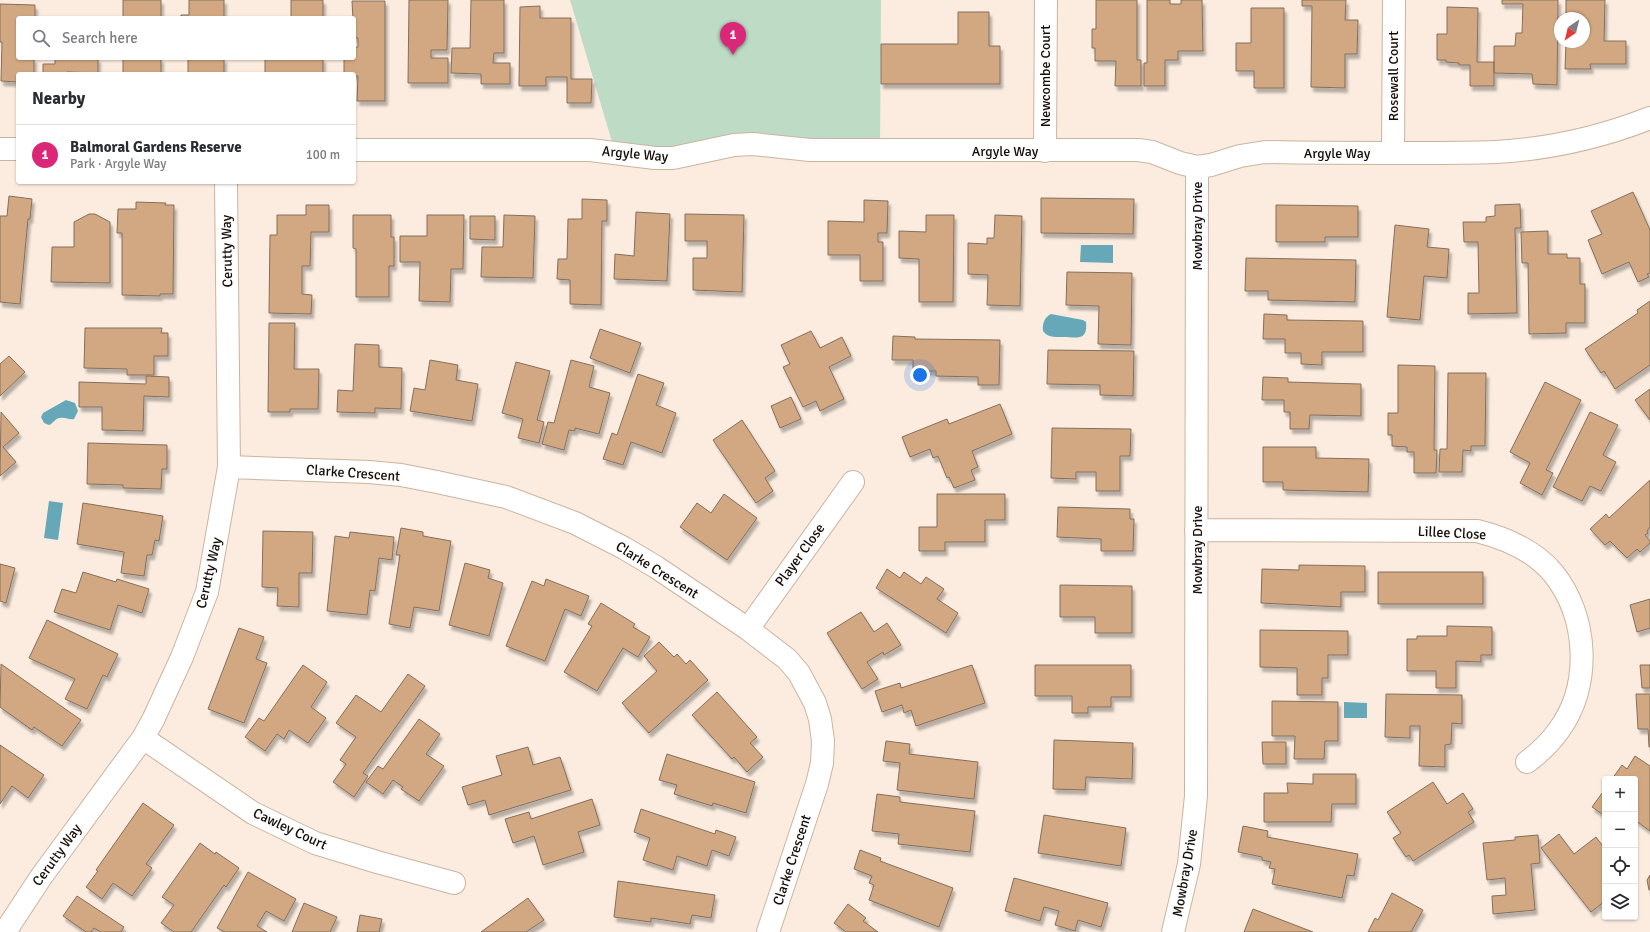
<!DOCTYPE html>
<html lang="en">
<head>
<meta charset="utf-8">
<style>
  :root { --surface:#fff; --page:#f2f2f3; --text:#2b2b33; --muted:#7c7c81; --line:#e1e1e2; --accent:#db2777 }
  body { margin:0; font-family:Signika,sans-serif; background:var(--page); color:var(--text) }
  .controls { position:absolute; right:12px; bottom:12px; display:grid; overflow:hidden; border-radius:4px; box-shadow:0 1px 3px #0004 }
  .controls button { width:36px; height:36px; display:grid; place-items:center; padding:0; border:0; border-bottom:1px solid var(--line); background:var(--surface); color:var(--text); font:20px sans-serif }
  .compass { position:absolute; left:1554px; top:12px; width:36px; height:36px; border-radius:50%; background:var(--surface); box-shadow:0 1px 3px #0004; rotate:215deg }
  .you { position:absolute; left:920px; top:375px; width:14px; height:14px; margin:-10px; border:3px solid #fff; border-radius:50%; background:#1a73e8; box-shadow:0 0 0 6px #1a73e833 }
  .badge { display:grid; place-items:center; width:26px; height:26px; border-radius:50%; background:var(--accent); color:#fff; font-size:13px; font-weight:700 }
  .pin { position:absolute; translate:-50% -33px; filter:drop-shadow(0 1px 2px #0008) }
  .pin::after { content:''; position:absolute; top:21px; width:14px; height:12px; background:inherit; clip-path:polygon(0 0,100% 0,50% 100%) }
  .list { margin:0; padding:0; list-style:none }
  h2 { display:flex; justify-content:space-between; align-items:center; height:52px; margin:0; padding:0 16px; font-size:17px }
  h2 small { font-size:13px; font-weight:400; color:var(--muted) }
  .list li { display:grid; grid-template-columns:26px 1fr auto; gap:12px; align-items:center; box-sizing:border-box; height:60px; padding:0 16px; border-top:1px solid var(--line) }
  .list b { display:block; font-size:15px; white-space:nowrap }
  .list p { margin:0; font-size:13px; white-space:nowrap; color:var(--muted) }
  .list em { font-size:13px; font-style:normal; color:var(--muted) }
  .icon { flex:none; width:22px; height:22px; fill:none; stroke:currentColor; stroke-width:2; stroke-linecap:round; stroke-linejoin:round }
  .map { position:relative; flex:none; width:1650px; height:932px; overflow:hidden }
  .search { position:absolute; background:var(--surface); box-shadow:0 1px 3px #0004; left:16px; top:16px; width:340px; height:44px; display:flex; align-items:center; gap:10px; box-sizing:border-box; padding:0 14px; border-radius:4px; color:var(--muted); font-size:15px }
  .panel { position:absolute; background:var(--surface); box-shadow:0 1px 3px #0004; left:16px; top:72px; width:340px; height:112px; border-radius:4px }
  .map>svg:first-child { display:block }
</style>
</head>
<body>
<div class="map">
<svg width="1650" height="932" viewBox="0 0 1650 932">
  <defs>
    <filter id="shadow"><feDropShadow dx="2.5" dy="4.5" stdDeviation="1" flood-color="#0004"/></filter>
  </defs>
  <rect width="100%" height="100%" fill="#fbecdf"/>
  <path fill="#bedcc5" d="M570 0H881L880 150 615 152Z"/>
  <path fill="#66a8b8" d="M1081 245H1113V263L1080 262Z
    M1051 314 1083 320 1086 322C1088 342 1076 337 1063 337 1055 337 1048 338 1043 331 1042 323 1045 317 1051 314Z
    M66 400 75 403 78 411 74 419C69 420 65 417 60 418 55 418 53 424 49 425L44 423 41 417 43 413Z
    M49 501 63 503 58 540 44 538Z
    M1344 702 1367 703V718H1344Z"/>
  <path fill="#d2a882" stroke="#846f5c" filter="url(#shadow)" d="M123 0H161V18H123Z
    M189 0H224V18H181V15H189Z
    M291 0H323V18H291Z
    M409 0H448L447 50H431V58H448V83H408Z
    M471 0H504V53H494L493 63H510V84H481V74L451 73 452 48H470Z
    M1096 0H1137V60H1141V86H1115L1116 61H1095V48H1092V29H1096Z
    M1147 0H1170V4H1181V0H1202L1203 51H1178V60H1165V86H1144V63H1147Z
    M1302 0H1346L1345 20H1358L1357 54H1345V88L1311 87 1312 6H1302Z
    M1502 0H1558L1557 85 1533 84 1532 74 1494 73V46H1515L1516 33H1522L1523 4H1502Z
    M1566 0H1605L1604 41H1626V64H1590L1591 69H1565L1566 42H1584V18H1566Z
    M352 1H385V101H357L358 76H354V74H344V58H354V47H358V38H354Z
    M0 4 35 5V18H18V58H34V74H18V82L1 81 2 42H0Z
    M540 6V18H571V79H592L591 103H567V77H546V86H519L520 7Z
    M1447 7 1478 8 1477 62H1494V86H1470V65H1459V63L1446 62V60H1437V34H1447Z
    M1251 8H1284V88H1254V71H1236V43H1251Z
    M958 12H989V46H1000V84H881V44H958Z
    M55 58H98V73L67 72V74H43V64H55Z
    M123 58H161V74H123Z
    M188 58H224V74H188Z
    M265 58H323V74H265Z
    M1633 192 1650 230V273L1647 274 1649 277 1638 282 1629 262 1602 274 1588 240 1602 234 1591 211Z
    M9 196 32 199 30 219H28L20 304 0 302V216H7Z
    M1041 198 1134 199 1133 234 1041 233Z
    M582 199 607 200V221H602L601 305 570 304V280L557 279 558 259H567L568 219H582Z
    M864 200 888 201 887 233H878V242H883V281H860V255H828V221L864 222Z
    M136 202 166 203 165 205H174L173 294H160V296L122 295V233H117L118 209H136Z
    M1520 204 1521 228H1515L1517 313 1468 314V293H1479L1478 242H1464L1463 222H1486V217L1495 216V205Z
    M306 205H329V232H311L310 266H302V294L312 295 311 314 269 313 270 235H277V215H306Z
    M1276 205 1358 206V237H1325V242H1276Z
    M636 212 670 214 667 281 614 279 615 254 634 256Z
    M89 214H95L110 222V283L51 282 52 247H74V222Z
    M685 214 744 215 742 292 693 290V258H707V241H685Z
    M353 215H391V237H394V266H389V297H356V249L353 248Z
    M427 215H464L463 269H451L450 302 419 301 420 262H400V236H427Z
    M504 215 535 216 533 278 481 277 482 247H503Z
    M926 215H954L953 302H919V259L899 258V231L926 232Z
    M995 215 1022 216 1020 306 987 305 988 275 968 274V243L987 244V238H994Z
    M470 216H495V240L470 239Z
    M1395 225 1429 229 1427 247 1449 249 1447 278 1424 276 1420 320 1387 317Z
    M1548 231V254H1567V258H1580V284H1585V323H1566V333L1529 334 1528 263H1522L1521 232Z
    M1246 258 1356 260 1355 302 1268 300V291H1245Z
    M1067 272 1132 273 1131 345 1098 344 1099 306 1066 305Z
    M1650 301V365L1615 389 1604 371 1601 373 1585 349 1638 313 1637 310Z
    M1264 314 1287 315V320L1363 321V352H1322V365L1301 364V353H1285V339H1263Z
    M269 323H295L294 369H319L318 409H290V412H268Z
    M85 328H162L161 333H168V356H154V375H127V369L84 368Z
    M600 329 641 343 630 373 590 358Z
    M811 331 820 348 842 337 851 356 829 367 844 399 820 411 816 401 803 407 783 367 790 364 781 345Z
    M893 336 915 337V339L1000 340 999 385H978V377L936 376V371H913V360H892Z
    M355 344 379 345V367L402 368 401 409 375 408V413L337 412 338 390 353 391Z
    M1048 350 1134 351 1133 396 1100 395V385L1047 384Z
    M9 356 25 372 0 396V364Z
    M430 360 458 365 456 380 478 384 472 421 410 411 414 388 425 390Z
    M571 360 594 366 589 387 610 393 599 434 575 428V431L569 430 564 450 542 444 548 422 554 423Z
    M516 362 550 371 537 420 544 422 539 443 518 438 523 419 502 413Z
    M1398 365 1435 366 1434 450H1437L1436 473H1414V452H1407V447L1392 446V435H1388V413H1398Z
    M1448 373H1486L1485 446H1471V451L1463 450 1462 472H1439L1440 449H1447Z
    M638 374 664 383 656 405 676 413 662 453 631 442 623 465 603 459 612 433 617 435Z
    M146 376 169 377V397L144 396 143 431 102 430V407H79V382L146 384Z
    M1263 377 1288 378V382L1361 384V416L1310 415 1309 429H1290V412H1284V400H1262Z
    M1545 382 1581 400 1546 470 1553 473 1542 495 1520 483 1530 463 1510 452Z
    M1650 389V420L1635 400Z
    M791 397 801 419 780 428 771 406Z
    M1000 404 1012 434 972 451 978 467 971 470 975 480 954 488 949 477 947 478 938 456 933 458 930 449 910 457 902 437 947 419 949 424Z
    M1 412 19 433 3 447 16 462 0 476Z
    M1590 412 1618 425 1603 455 1616 462 1601 491 1590 486 1582 501 1553 487Z
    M742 420 775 471 765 478 773 491 756 503 713 440Z
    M1052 428 1131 429 1130 456H1120V491H1096V472H1076V479L1051 478Z
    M88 443 167 445V469H162L161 489 123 488V485L87 484Z
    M1263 447H1316V458L1369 459 1368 492 1283 490V482H1263Z
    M1650 480V527L1647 531 1648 533 1645 535 1650 541V543L1640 552 1637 549 1627 558 1610 541 1605 545 1590 529 1606 514 1609 518Z
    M724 494 757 518 727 560 680 527 697 503 711 513Z
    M937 494H1005V520H985V542H945V551H919V527H937Z
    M83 503 163 516 159 541 155 540 152 555H147L144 576 121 573 124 552 77 544Z
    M1058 507 1130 509V519H1134L1133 551H1101V539L1057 537Z
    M401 528 423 532V536L451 541 439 611 414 607 410 628 389 624 400 555H396Z
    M263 531 313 532 312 573H299V607L277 606 278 588 262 587Z
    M350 532 394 537 392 560 379 558 375 591 370 590 367 615 327 611 335 536 349 538Z
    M465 563 490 570 488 578 503 583 489 636 449 625Z
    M0 564 15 568 6 603 0 601Z
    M1299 565 1365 566V592H1341V607L1261 603 1262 569 1299 570Z
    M887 569 900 578 904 572 921 584 926 577 944 589 937 599 958 613 946 633 876 588Z
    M83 572 116 582 117 579 149 589 142 613 118 605 110 630 54 612 62 589 76 593Z
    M1378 572H1483V604H1378Z
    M546 579 589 596 581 616 565 609 545 661 506 646 532 581 544 586Z
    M1060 585 1132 586V633H1095V617H1060Z
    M1650 599V628L1637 632 1630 605Z
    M601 603 635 624 633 627 650 637 638 657 623 648 597 691 564 672 592 626 588 624Z
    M861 612 874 632 887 623 901 645 884 655 883 652 867 662 878 679 862 689 827 633Z
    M47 620 118 654 107 677 103 675 87 709 65 699 75 679 29 658Z
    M1447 626 1492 627V655H1481V662L1456 661V688H1436V671H1407V639H1417V636H1447Z
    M239 628 264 637 256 659 267 663 244 723 208 709Z
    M1260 630 1348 631V655H1328V678H1322V695H1297V668L1260 667Z
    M659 642 674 657 677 654 686 664 690 660 708 680 649 733 622 703 657 671 644 656Z
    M1 664 81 720 62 746 34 727 32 730 0 707Z
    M303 665 327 682 311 707 326 718 308 743 289 730 284 739 277 734 265 751 245 737 259 718 264 721Z
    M972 665 985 703 916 726 911 710 904 713 902 705 882 712 875 691 900 683 901 688Z
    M1035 665H1131V697H1111V707H1088V713H1072V696H1035Z
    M1640 665H1650V688H1642Z
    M408 674 425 686 363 773 368 776 354 797 333 782 346 764 340 760 356 737 336 723 356 695 381 712Z
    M717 692 757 737 750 743 763 757 747 772 734 757 732 759 692 715Z
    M1386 694 1462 695V724L1452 723 1451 744 1445 745V767L1419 766 1420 726H1410V738L1385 737Z
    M1636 694H1650V747H1649L1648 729H1638Z
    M1272 701 1338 702V741H1325L1324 759H1294L1295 736H1272Z
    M419 719 440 734 426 754 444 766 419 801 401 789 403 787 393 780 383 794 366 782 378 766 383 769Z
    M1054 740 1133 743 1132 779 1086 777 1085 790 1053 789Z
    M886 741 910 744 909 754 978 762 974 799 897 790 900 763 883 761Z
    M1262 742H1286V764H1263Z
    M0 745 44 775 28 798 12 786 0 804Z
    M528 747 533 765 560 757 571 790 489 815 485 800 468 805 462 787 502 775 496 756Z
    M667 754 755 782 746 813 713 803 712 806 674 794 677 785 659 780Z
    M1635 756 1650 766V831L1635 820V779H1612L1622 765 1627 769Z
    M1313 774H1356V804H1332L1331 822H1264V793H1288L1287 783 1313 784Z
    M1433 782 1447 804 1463 793 1473 809 1468 812 1474 822 1413 861 1409 855 1406 857 1393 838 1401 833 1387 812Z
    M1605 789V816L1592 807Z
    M877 794 900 797V802L975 811 970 852 898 844 899 834 872 831Z
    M592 799 600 825 578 832 584 852 543 865 534 836 513 843 505 819 529 812 531 819Z
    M143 803 174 825 146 864 152 868 132 896 113 883 102 899 86 887 98 871 96 870Z
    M641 809 715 834 716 830 736 837 729 856 712 850 707 866 677 856 673 870 643 860 650 838 634 832Z
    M1044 815 1126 828 1121 866 1038 853Z
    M1243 826 1268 831 1267 837 1358 854 1354 876 1347 875 1342 898 1272 884 1275 869 1269 868 1271 862 1262 860V857L1238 852Z
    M1559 834 1574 854 1596 837 1605 849V880L1603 881 1605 883V901L1591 912 1541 848Z
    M1538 835 1540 863 1531 864 1535 910 1493 914 1492 896 1506 895 1505 878 1487 880 1483 843 1515 840V837Z
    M200 843 215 854 216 852 239 868 226 887 224 885 191 932H174L161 923 174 905 162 897Z
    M860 850 881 858 880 861 953 888 939 927 869 900 874 885 869 883 872 876 854 869Z
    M248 872 296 899 284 921 266 911 257 926 267 932H225L217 928Z
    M1650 875V890H1649L1647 880Z
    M1014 878 1108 903 1101 927 1078 920 1075 931 1055 925 1059 911 1044 907 1040 921 1005 911Z
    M618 881 715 895 711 918 692 915 690 924 651 918V922L614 917Z
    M1392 893 1423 910 1411 932H1368L1375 918 1378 920Z
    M77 896 124 927 121 932H101L94 928 91 932H86L63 916Z
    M528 898 544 920 526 932H481Z
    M304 903 337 917 330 932H292Z
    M848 904 866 918 863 921 878 932H846L834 923Z
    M1253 909 1313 932H1244Z
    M360 915 382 919 379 932H357Z"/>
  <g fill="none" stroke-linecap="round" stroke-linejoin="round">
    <defs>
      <path id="street" d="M0 149H18
        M354 150H590L655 158H673L734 145 753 144 810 150H1138L1152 152 1180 163 1197 167 1211 165 1240 156 1265 152C1313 153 1362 153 1411 153 1439 153 1468 153 1496 152 1548 149 1602 137 1650 118
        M1045 151 1046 0
        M1393 153 1394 0
        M229 467 369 472 401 475 437 482 506 497 575 523 624 548 656 567 748 629 787 659 799 673 815 703 820 719 823 741 822 763 817 784 768 932
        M1196 530 1477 531C1505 538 1534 550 1553 573 1588 616 1592 685 1559 730 1550 743 1539 753 1527 762
        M748 629 853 482
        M143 738 253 813 315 843 377 862 454 883
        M5 932 41 877 143 738 153 720 182 657 207 592 229 467 226 182
        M1173 932 1189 864 1196 796 1197 167"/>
    </defs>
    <use href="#street" stroke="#cbb49f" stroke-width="24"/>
    <use href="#street" stroke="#fff" stroke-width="22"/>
  </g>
  <g text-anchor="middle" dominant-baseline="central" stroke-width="3" stroke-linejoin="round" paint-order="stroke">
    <g font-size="14" fill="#140c06" stroke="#fcfcfc">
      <text transform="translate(1045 76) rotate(-90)">Newcombe Court</text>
      <text transform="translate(1393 76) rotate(-90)">Rosewall Court</text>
      <text x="1005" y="151">Argyle Way</text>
      <text x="1337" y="153">Argyle Way</text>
      <text transform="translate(635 154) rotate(5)">Argyle Way</text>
      <text transform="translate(1197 226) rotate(-90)">Mowbray Drive</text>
      <text transform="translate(227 251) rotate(-91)">Cerutty Way</text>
      <text transform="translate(353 473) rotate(4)">Clarke Crescent</text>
      <text transform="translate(1452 533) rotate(3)">Lillee Close</text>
      <text transform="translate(1197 550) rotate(-90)">Mowbray Drive</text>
      <text transform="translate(800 555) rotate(-54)">Player Close</text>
      <text transform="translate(657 570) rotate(32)">Clarke Crescent</text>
      <text transform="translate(209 573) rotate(-77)">Cerutty Way</text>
      <text transform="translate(290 829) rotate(25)">Cawley Court</text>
      <text transform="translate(57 855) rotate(-54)">Cerutty Way</text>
      <text transform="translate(792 860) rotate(-72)">Clarke Crescent</text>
      <text transform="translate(1185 873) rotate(-80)">Mowbray Drive</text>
    </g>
  </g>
</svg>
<div class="controls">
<button>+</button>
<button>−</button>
<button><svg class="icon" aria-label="locate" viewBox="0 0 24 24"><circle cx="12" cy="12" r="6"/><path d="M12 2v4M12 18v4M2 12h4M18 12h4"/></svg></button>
<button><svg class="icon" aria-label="layers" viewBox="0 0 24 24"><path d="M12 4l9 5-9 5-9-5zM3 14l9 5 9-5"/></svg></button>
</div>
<svg class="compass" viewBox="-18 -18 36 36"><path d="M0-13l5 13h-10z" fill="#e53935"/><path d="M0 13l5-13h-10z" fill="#7c7c81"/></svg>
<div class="you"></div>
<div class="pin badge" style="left:733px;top:55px">1</div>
<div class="search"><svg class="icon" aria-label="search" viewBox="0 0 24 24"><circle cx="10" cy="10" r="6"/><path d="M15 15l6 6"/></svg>Search here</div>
<section class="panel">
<h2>Nearby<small></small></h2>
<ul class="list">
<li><span class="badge">1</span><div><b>Balmoral Gardens Reserve</b><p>Park · Argyle Way</p></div><em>100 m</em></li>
</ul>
</section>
</div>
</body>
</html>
